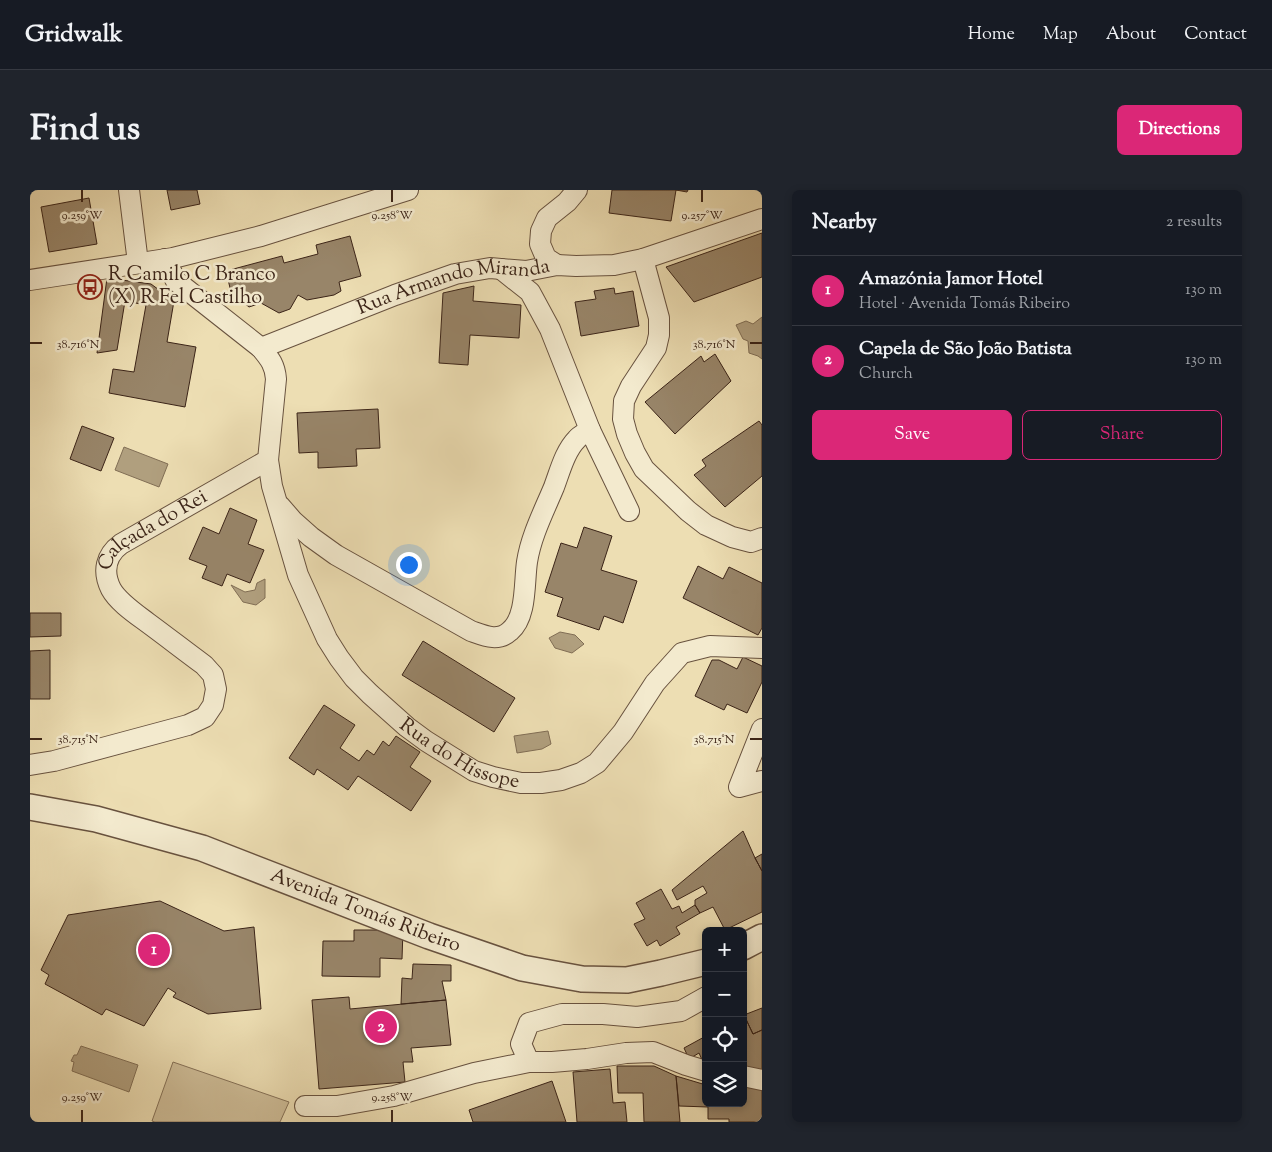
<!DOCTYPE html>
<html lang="en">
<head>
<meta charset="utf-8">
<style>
  :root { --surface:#171b24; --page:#20242c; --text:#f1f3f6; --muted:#9ea1a6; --line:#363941; --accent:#db2777 }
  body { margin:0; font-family:"Sorts Mill Goudy",serif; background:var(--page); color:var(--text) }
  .controls { position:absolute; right:15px; bottom:15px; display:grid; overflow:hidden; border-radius:8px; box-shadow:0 2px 8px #0003 }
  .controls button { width:45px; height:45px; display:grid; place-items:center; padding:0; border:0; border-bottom:1px solid var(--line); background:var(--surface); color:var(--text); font:25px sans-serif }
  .you { position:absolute; left:378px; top:374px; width:18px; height:18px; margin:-12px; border:4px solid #fff; border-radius:50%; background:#1a73e8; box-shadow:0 0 0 8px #1a73e833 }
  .badge { display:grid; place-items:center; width:32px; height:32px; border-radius:50%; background:var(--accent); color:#fff; font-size:16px; font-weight:700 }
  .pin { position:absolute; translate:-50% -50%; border:2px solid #fff; box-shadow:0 1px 5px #0006 }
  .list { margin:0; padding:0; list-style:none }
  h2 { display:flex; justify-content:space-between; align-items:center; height:65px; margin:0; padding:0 20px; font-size:21px }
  h2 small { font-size:16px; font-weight:400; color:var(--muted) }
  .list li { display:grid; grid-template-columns:32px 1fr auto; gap:15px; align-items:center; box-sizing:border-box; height:70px; padding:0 20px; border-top:1px solid var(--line) }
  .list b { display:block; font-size:19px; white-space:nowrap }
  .list p { margin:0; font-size:16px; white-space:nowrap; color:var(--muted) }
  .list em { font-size:16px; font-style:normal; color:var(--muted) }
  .actions { display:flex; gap:10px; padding:15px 20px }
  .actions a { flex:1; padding:11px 0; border:1px solid var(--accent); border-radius:8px; text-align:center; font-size:18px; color:var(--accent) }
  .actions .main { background:var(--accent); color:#fff }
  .icon { flex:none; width:28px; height:28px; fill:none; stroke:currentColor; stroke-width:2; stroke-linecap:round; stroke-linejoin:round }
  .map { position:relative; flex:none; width:732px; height:932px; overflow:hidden; border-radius:8px }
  header { display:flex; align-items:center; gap:30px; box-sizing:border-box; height:70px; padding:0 25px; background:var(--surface); border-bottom:1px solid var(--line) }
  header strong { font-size:24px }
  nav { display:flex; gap:28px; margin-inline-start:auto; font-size:18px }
  .intro { display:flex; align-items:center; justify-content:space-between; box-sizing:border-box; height:120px; padding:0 30px }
  h1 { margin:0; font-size:35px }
  .button { padding:12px 22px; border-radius:8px; background:var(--accent); color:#fff; font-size:18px; font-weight:700 }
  main { display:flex; gap:30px; padding:0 30px }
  aside { flex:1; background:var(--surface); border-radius:8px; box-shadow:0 2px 8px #0003 }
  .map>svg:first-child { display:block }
</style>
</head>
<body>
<header>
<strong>Gridwalk</strong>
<nav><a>Home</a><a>Map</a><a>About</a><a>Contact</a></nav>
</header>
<div class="intro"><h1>Find us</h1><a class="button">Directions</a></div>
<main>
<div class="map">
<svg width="732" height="932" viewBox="0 0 732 932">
  <rect width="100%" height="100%" fill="#eddeb3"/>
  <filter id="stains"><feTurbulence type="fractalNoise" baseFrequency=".004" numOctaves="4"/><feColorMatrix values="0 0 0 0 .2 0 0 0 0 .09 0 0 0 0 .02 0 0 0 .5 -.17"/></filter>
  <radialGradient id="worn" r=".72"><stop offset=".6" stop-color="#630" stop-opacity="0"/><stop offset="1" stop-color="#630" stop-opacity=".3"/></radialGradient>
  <path fill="#cfbe99" stroke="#857158" d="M143 872 259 912 250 932H125L122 931Z"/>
  <path fill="#b09f7e" stroke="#816e55" d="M732 127V169L728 166 719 163 718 151 713 149 706 135 716 131 723 134Z
    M94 257 138 274 129 297 85 280Z
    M235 389V408L226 415 213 412 201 395 215 402 225 400 227 393Z
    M530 442 545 445 554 454 542 463 525 458 519 448Z
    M518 541 521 554 512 559 487 563 484 546Z
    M51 856 108 875 99 902 42 881 44 872 41 871 44 865H47Z"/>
  <path fill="#988569" stroke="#3b2418" d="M137 0H167L170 14 141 20Z
    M582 0H658L657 2 646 0 641 31 579 23Z
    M59 8 67 54 19 62 11 17Z
    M732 43V87L664 112 636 77Z
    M320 46 331 86 309 92 311 101 304 105 277 110 268 105 260 119 249 123 231 113 219 117 201 102 196 81 252 66 254 73 288 64 286 55Z
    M77 88 121 94 144 111 137 152 166 157 155 217 79 203 83 179 104 182 116 115 95 111 87 160 67 163Z
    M444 96 443 111 491 115 489 148 440 145 438 175 409 173 413 103Z
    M584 98 585 104 603 101 609 136 551 146 545 112 566 109 564 101Z
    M685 164 701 191 645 244 615 212 671 166 674 172Z
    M348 219 350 258 326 259 327 276 288 278V262L269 263 267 223Z
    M729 231 732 235V286L695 317 664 285 676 276 672 270Z
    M52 236 84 248 71 281 40 269Z
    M200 318 227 330 218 354 234 360 220 393 197 384 192 396 172 388 177 376 159 369 173 337 189 344Z
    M554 337 582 346 571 380 607 391 593 433 574 426 569 440 527 426 533 408 515 402 531 353 547 358Z
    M668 376 693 389 699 377 732 393V438L728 445 653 408Z
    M0 423H31V446L0 447Z
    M393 451 485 508 464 542 372 485Z
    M20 460V509H0V461Z
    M713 467 732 476V492L717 523 697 514 694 520 665 506 682 470H689L707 479Z
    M294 515 325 535 310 558 329 571 337 560 344 565 353 551 359 556 366 546 390 562 380 577 401 591 381 621 328 586 318 600 287 579 284 585 259 568Z
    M713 641 725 668 732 681V722L695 740 683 717 670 723 665 715V710L677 703 673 696 647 710 642 700Z
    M732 664V681L725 668Z
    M631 699 642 719 649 716 652 723 665 715 670 723 646 737 650 744 630 756 627 750 617 756 604 734 615 729 606 713Z
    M130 711 194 741 224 737 231 819 178 824 143 807 146 803 138 798 114 836 76 819 72 825 15 794 19 785 11 780 38 725Z
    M324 740H373L372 769 350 768V787L292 786 293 751H324Z
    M383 774 421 775V791H412L416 810 371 814 372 788 382 789Z
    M319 807 320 819 416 810 421 855 381 858 383 872H373L375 892 289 899 282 810Z
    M732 818V840L723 844 714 825Z
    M714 825 723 844 732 840V881L713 880V826Z
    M676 846V871L673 872 669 863 659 869 654 858Z
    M587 876H624L646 886 650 932H614L613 903H588Z
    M580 879 583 913 595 912 597 932H547L543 882Z
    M646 886 676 895V913H713V896L732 897V932H699V929H678V917L649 916Z
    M522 891 536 932H443L439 920Z"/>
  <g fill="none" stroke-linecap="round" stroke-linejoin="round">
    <defs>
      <g id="minor">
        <path d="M99 0 108 73"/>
        <path d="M613 69 629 128V145L626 158 601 196 594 211 593 229 597 244 605 263 614 279 658 321 676 335 702 347 721 352 732 348"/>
        <path d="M527 75 516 68 510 54 511 41 517 28 537 12 547 0"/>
        <path d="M471 79 500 102 520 139 560 240"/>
        <path d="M0 90 143 68 231 46 378 0"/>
        <path id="s1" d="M231 158 365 105 425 84 460 78 496 81 527 75 546 76 584 75 613 69 732 29"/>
        <path id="s2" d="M238 270 242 296 268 385 297 449 309 468 324 488 340 504 377 537 396 551 444 581 463 587 491 593H511L531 590 551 583 567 573 593 542 625 493 652 463 680 456 732 458"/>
        <path d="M250 316 263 331 281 347 306 365 441 441C455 446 468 452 480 441 497 427 494 392 497 372 501 346 514 321 524 297 530 281 535 261 547 249 550 245 556 243 560 240L599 321"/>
        <path d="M732 539 709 597 732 591"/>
        <path id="s3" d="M0 575 24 571 158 535 175 527 183 515 186 499 183 485 174 475C155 461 137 447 118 433 106 424 88 412 81 399 72 381 76 365 91 354L238 270 246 189C245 175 240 169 231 158L146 91 135 69"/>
        <path d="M499 872 491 854 499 833 532 824H573L607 827 651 821 676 807"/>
        <path d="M713 886 732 890"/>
        <path d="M275 916H307L364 906 444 883 499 872H522L557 869 596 863 623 862 656 875 676 881"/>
      </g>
      <g id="tertiary">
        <path id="s4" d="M0 617 66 629 172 658 399 746 492 778 552 789 597 790 631 783 676 772"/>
        <path d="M713 757 732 747"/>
      </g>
    </defs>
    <use href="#minor" stroke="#68523f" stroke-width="22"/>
    <use href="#tertiary" stroke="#68523f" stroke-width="28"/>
    <use href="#minor" stroke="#f3eace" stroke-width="20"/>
    <use href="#tertiary" stroke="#f3eace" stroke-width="25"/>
  </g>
  <path fill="none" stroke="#3b2418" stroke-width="2" d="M52 0V12M362 0V12M672 0V12M0 153H12M720 153H732M0 549H12M720 549H732M52 920V932M362 920V932"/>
  <defs>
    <symbol id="bus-ring" viewBox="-11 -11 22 22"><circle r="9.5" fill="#f3eace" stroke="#8f2418" stroke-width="1.5"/><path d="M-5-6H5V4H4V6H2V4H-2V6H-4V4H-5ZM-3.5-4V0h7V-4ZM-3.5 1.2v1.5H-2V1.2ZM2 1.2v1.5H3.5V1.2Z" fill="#8f2418"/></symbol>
  </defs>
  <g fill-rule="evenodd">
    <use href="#bus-ring" x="46" y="83" width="28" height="28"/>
  </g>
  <g text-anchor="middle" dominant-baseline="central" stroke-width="5" stroke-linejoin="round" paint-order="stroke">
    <g font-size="20" fill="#3b2418" stroke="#f3eace" text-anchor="start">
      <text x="78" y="85">R Camilo C Branco<tspan x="78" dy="23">(X) R Fel Castilho</tspan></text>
    </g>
    <g font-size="20" fill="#3b2418" stroke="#f3eace">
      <text stroke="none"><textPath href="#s1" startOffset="204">Rua Armando Miranda</textPath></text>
      <text stroke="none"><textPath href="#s3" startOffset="445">Calçada do Rei</textPath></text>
      <text stroke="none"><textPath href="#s2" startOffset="369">Rua do Hissope</textPath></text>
      <text stroke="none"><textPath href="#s4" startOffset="352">Avenida Tomás Ribeiro</textPath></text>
    </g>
  </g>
  <g font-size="12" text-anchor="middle" fill="#3b2418" stroke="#f3eace" stroke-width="5" stroke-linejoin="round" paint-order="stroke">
    <text x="52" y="29">9.259°W</text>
    <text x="362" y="29">9.258°W</text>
    <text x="672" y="29">9.257°W</text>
    <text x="48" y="158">38.716°N</text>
    <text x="684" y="158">38.716°N</text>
    <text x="48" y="553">38.715°N</text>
    <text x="684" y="553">38.715°N</text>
    <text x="52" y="911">9.259°W</text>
    <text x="362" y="911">9.258°W</text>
  </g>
  <rect width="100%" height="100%" filter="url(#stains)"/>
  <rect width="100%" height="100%" fill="url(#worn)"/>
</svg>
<div class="controls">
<button>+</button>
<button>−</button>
<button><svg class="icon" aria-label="locate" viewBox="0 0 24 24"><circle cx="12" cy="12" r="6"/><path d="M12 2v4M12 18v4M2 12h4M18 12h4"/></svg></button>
<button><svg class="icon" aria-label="layers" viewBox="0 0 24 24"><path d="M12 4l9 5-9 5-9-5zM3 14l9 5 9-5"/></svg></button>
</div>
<div class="you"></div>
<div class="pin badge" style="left:124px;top:760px">1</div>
<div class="pin badge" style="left:351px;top:837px">2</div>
</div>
<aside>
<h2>Nearby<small>2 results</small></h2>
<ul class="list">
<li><span class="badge">1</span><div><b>Amazónia Jamor Hotel</b><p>Hotel · Avenida Tomás Ribeiro</p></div><em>130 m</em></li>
<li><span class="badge">2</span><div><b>Capela de São João Batista</b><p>Church</p></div><em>130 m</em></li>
</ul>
<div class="actions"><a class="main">Save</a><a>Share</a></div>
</aside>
</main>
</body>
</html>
